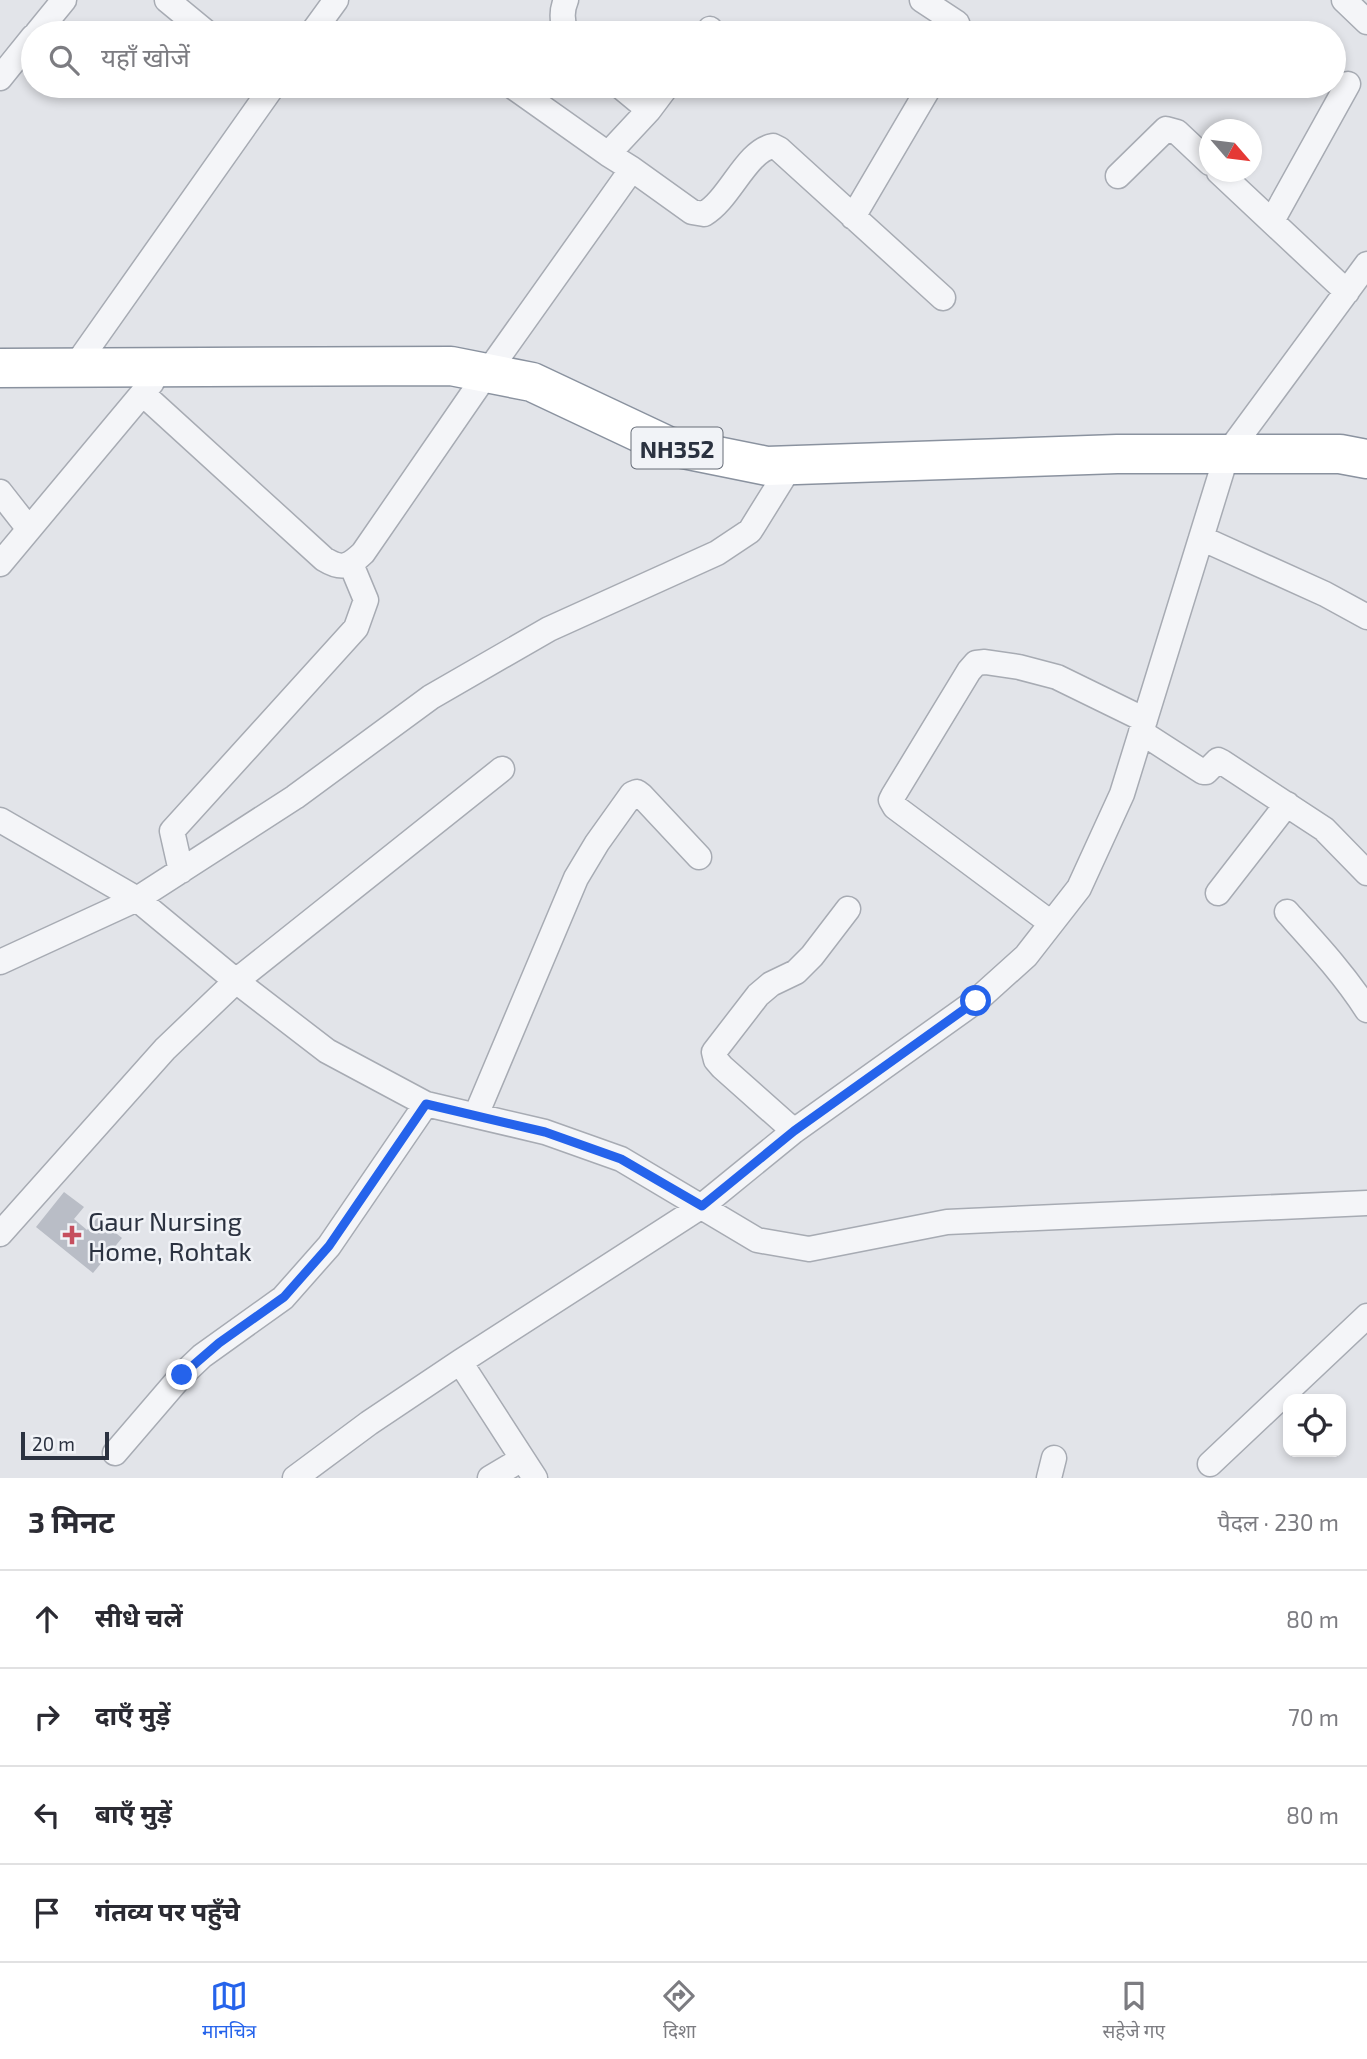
<!DOCTYPE html>
<html lang="hi">
<head>
<meta charset="utf-8">
<style>
  :root { --surface:#fff; --page:#f7f7f7; --text:#2b2b33; --muted:#7c7c81; --line:#e1e1e2; --accent:#2563eb }
  body { margin:0; font-family:"Exo 2","Noto Sans Devanagari",sans-serif; background:var(--page); color:var(--text) }
  .controls { position:absolute; right:21px; bottom:21px; display:grid; overflow:hidden; border-radius:14px; box-shadow:0 4px 10px #0003 }
  .controls button { width:63px; height:63px; display:grid; place-items:center; padding:0; border:0; border-bottom:2px solid var(--line); background:var(--surface); color:var(--text); font:35px sans-serif }
  .compass { position:absolute; left:1199px; top:119px; width:63px; height:63px; border-radius:50%; background:var(--surface); box-shadow:0 4px 10px #0003; rotate:118deg }
  .scale { position:absolute; left:21px; bottom:18px; width:88px; box-sizing:border-box; padding-left:7px; border:4px solid #2b3240; border-top:0; font-size:19px; line-height:24px; white-space:nowrap; color:#2b3240; -webkit-text-stroke:5px #f1f3f7; paint-order:stroke }
  .stop { position:absolute; width:21px; height:21px; margin:-16px; border:5px solid #2563eb; border-radius:50%; background:#fff }
  .stop.end { background:#2563eb; border-color:#fff; box-shadow:0 2px 7px #0008 }
  .list { margin:0; padding:0; list-style:none }
  h2 { display:flex; justify-content:space-between; align-items:center; height:91px; margin:0; padding:0 28px; font-size:30px }
  h2 small { font-size:23px; font-weight:400; color:var(--muted) }
  .list li { display:grid; grid-template-columns:46px 1fr auto; gap:21px; align-items:center; box-sizing:border-box; height:98px; padding:0 28px; border-top:2px solid var(--line) }
  .list b { display:block; font-size:26px; white-space:nowrap }
  .list em { font-size:23px; font-style:normal; color:var(--muted) }
  .icon { flex:none; width:38px; height:38px; fill:none; stroke:currentColor; stroke-width:2; stroke-linecap:round; stroke-linejoin:round }
  .map { position:relative; flex:none; width:1367px; height:1478px; overflow:hidden }
  .search { position:absolute; background:var(--surface); box-shadow:0 4px 10px #0003; left:21px; right:21px; top:21px; height:77px; display:flex; align-items:center; gap:18px; box-sizing:border-box; padding:0 24px; border-radius:38px; color:var(--muted); font-size:26px }
  .sheet { height:483px; background:var(--surface) }
  nav { display:flex; justify-content:space-around; align-items:center; box-sizing:border-box; height:98px; border-top:2px solid var(--line); background:var(--surface); font-size:19px; color:var(--muted) }
  nav a { display:grid; justify-items:center; gap:4px }
  nav .on { color:var(--accent) }
  .map>svg:first-child { display:block }
</style>
</head>
<body>
<div class="map">
<svg width="1367" height="1478" viewBox="0 0 1367 1478">
  <rect width="100%" height="100%" fill="#e2e4e9"/>
  <path fill="#b9bdc6" d="M64 1192 84 1207 74 1219 87 1230 97 1218 122 1238 93 1273 36 1227Z"/>
  <g fill="none" stroke-linecap="round" stroke-linejoin="round">
    <defs>
      <path id="minor" d="M167 0 207 33
        M922 0 957 23 960 33
        M1344 0 1367 22
        M37 33 64 0
        M312 33 336 0
        M566 33C562 22 561 11 566 0
        M707 33 710 29
        M0 78 33 37
        M512 86 608 154
        M649 110 667 86
        M632 169 692 212 704 214C730 199 746 151 773 146L779 149 943 298
        M1219 172 1347 292
        M1118 176 1166 129 1177 132 1210 163
        M853 217 930 86
        M1272 221 1348 84
        M74 368 273 86
        M143 394 324 559C342 570 348 567 363 553L487 373 632 169 608 154 649 110 620 86
        M0 492 29 529
        M1201 538 1325 594 1367 617
        M0 564 152 382
        M1141 732 1203 772H1206L1218 760 1222 762 1324 829 1367 873
        M0 820 137 899 236 981 327 1051 426 1104 545 1132 621 1159 757 1240 809 1249 947 1222 1367 1203
        M181 871 172 831 356 628 366 600 351 564
        M1218 893 1287 804
        M1287 912C1315 943 1344 974 1367 1010
        M1051 923 895 807 891 800 893 796 969 671 976 663 985 662 1019 667 1057 677 1145 720
        M0 962 137 899 295 797 431 697 549 629 717 553 750 531 791 465
        M476 1115 576 878 597 843 632 794 637 792 641 795 699 857
        M794 1131 722 1067 716 1060 714 1052 758 995 771 984 796 972 812 956 848 909
        M0 1234 165 1049 236 981 502 769
        M460 1362 535 1478
        M115 1453 182 1375 202 1356 283 1298 329 1246 426 1104
        M1210 1464 1367 1316
        M295 1478 369 1423 460 1362 702 1206 794 1131 976 1001 1026 956 1079 888 1122 794 1227 454 1367 264
        M490 1478 522 1459
        M1049 1478 1054 1458"/>
      <path id="trunk" d="M0 368 451 366 532 382 668 446 767 466 1117 454H1340L1367 459"/>
    </defs>
    <use href="#minor" stroke="#a7abb3" stroke-width="27"/>
    <use href="#trunk" stroke="#8a929f" stroke-width="41"/>
    <use href="#minor" stroke="#f4f5f8" stroke-width="24"/>
    <use href="#trunk" stroke="#fff" stroke-width="38"/>
  </g>
  <g fill="none" stroke-linecap="round" stroke-linejoin="round">
    <path stroke="#2563eb" stroke-width="9" d="M182 1375 219 1343 284 1297 329 1246 426 1104 545 1132 621 1159 702 1206 794 1131 976 1001"/>
  </g>
  <path fill="#c64f5e" stroke="#f1f3f7" stroke-width="2.5" d="M68.5 1224.5h7v7h7v7h-7v7h-7v-7h-7v-7h7z"/>
  <g text-anchor="middle" dominant-baseline="central" stroke-width="5" stroke-linejoin="round" paint-order="stroke">
    <rect fill="#f1f3f7" stroke="#666c77" stroke-width="2" x="631.5" y="427.5" width="91" height="41" rx="5"/>
    <g font-size="24" font-weight="bold" fill="#2b3240">
      <text x="677" y="448">NH352</text>
    </g>
    <g font-size="26" fill="#2b3240" stroke="#f1f3f7" text-anchor="start">
      <text x="88" y="1220">Gaur Nursing<tspan x="88" dy="30">Home, Rohtak</tspan></text>
    </g>
  </g>
</svg>
<div class="controls">
<button><svg class="icon" aria-label="locate" viewBox="0 0 24 24"><circle cx="12" cy="12" r="6"/><path d="M12 2v4M12 18v4M2 12h4M18 12h4"/></svg></button>
</div>
<svg class="compass" viewBox="-18 -18 36 36"><path d="M0-13l5 13h-10z" fill="#e53935"/><path d="M0 13l5-13h-10z" fill="#7c7c81"/></svg>
<div class="scale">20 m</div>
<div class="stop" style="left:976px;top:1001px"></div>
<div class="stop end" style="left:182px;top:1375px"></div>
<div class="search"><svg class="icon" aria-label="search" viewBox="0 0 24 24"><circle cx="10" cy="10" r="6"/><path d="M15 15l6 6"/></svg>यहाँ खोजें</div>
</div>
<section class="sheet">
<h2>3 मिनट<small>पैदल · 230 m</small></h2>
<ul class="list">
<li><svg class="icon" aria-label="ahead" viewBox="0 0 24 24"><path d="M12 20V5M6 11l6-6 6 6"/></svg><div><b>सीधे चलें</b></div><em>80 m</em></li>
<li><svg class="icon" aria-label="right" viewBox="0 0 24 24"><path d="M7 20v-9h11M14 6l5 5-5 5"/></svg><div><b>दाएँ मुड़ें</b></div><em>70 m</em></li>
<li><svg class="icon" aria-label="left" viewBox="0 0 24 24"><path d="M17 20v-9H6M10 6l-5 5 5 5"/></svg><div><b>बाएँ मुड़ें</b></div><em>80 m</em></li>
<li><svg class="icon" aria-label="arrive" viewBox="0 0 24 24"><path d="M6 21V4h12l-3 4 3 4H6"/></svg><div><b>गंतव्य पर पहुँचे</b></div></li>
</ul>
</section>
<nav>
<a class="on"><svg class="icon" aria-label="map" viewBox="0 0 24 24"><path d="M3 6l6-2 6 2 6-2v14l-6 2-6-2-6 2zM9 4v14M15 6v14"/></svg>मानचित्र</a>
<a><svg class="icon" aria-label="directions" viewBox="0 0 24 24"><path d="M12 3l9 9-9 9-9-9zM9 14v-3h6M13 9l2 2-2 2"/></svg>दिशा</a>
<a><svg class="icon" aria-label="saved" viewBox="0 0 24 24"><path d="M7 4h10v16l-5-4-5 4z"/></svg>सहेजे गए</a>
</nav>
</body>
</html>
